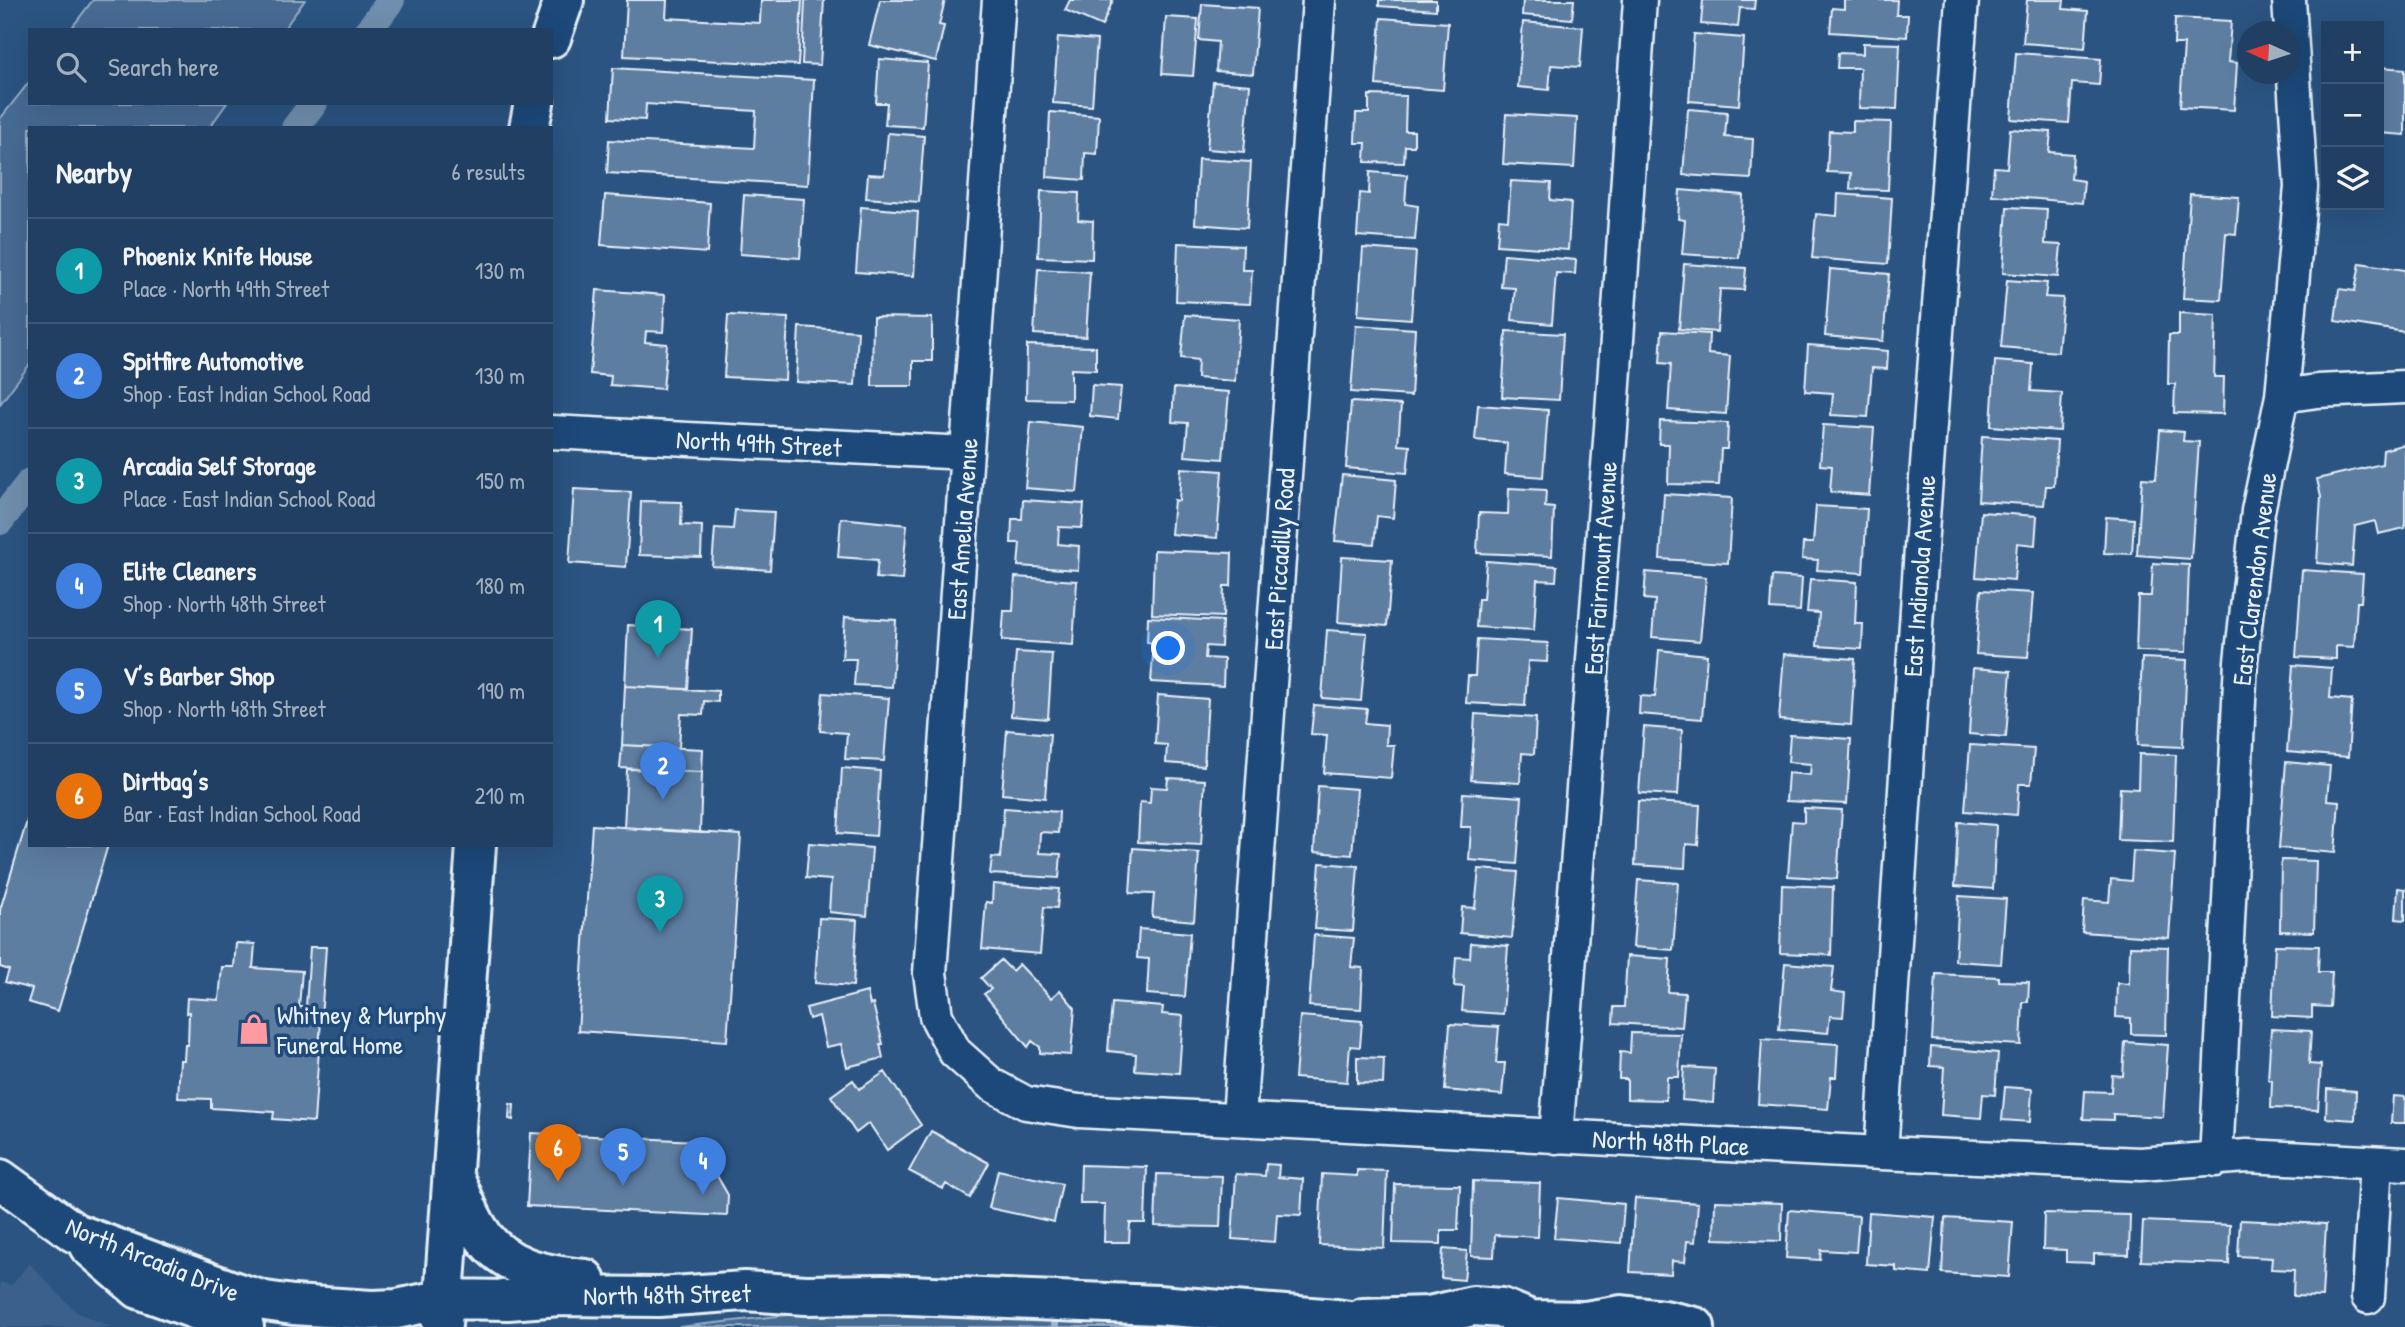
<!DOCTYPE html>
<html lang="en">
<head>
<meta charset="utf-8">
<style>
  :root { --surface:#203f62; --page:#2d4a6b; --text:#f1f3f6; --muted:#a2afbe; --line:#3d5877; --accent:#90b9f0 }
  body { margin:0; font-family:"Patrick Hand",sans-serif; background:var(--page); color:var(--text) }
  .controls { position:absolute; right:21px; top:21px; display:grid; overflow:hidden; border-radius:0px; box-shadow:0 7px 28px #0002 }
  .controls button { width:63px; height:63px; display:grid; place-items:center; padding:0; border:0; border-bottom:2px solid var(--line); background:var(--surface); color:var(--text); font:35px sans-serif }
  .compass { position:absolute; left:2237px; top:21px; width:63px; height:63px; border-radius:50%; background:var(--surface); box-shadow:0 7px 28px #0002; rotate:273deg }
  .you { position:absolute; left:1169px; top:649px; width:24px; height:24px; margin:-18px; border:5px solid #fff; border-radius:50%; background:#1a73e8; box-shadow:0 0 0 10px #1a73e833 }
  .badge { display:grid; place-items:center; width:46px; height:46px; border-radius:50%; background:var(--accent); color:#fff; font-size:23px; font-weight:700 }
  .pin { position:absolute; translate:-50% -58px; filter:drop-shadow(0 2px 4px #0008) }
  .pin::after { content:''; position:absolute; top:37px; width:24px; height:21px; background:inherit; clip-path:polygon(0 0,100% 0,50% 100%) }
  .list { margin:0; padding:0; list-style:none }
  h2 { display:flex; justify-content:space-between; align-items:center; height:91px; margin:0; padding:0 28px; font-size:30px }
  h2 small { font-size:23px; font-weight:400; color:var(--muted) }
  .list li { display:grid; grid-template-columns:46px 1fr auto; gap:21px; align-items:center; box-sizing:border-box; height:105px; padding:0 28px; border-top:2px solid var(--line) }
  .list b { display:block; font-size:26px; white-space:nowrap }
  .list p { margin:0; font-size:23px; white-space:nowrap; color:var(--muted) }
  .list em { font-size:23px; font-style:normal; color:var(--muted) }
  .icon { flex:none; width:38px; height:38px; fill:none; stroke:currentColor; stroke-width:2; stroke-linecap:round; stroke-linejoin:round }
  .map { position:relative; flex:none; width:2405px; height:1327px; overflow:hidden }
  .search { position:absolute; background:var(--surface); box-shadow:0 7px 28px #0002; left:28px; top:28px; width:525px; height:77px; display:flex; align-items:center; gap:18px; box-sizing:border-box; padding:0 24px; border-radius:0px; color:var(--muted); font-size:26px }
  .panel { position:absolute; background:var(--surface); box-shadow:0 7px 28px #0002; left:28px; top:126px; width:525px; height:721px; border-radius:0px }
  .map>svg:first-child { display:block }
</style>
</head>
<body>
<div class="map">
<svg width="2405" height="1327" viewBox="0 0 2405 1327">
  <rect width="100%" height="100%" fill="#2b5482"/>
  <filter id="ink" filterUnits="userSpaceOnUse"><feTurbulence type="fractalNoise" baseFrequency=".0143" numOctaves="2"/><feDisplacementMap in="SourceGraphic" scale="14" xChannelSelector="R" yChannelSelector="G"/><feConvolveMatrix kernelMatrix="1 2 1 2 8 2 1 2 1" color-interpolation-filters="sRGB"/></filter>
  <g filter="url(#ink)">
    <path fill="#3a608b" d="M29 1263 76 1312 111 1327H0V1282L12 1285Z"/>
    <path fill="#476b93" stroke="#98aec6" stroke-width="2" d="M93 0H305L283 30H70Z
      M30 81V103H227L209 128H30V364L0 404V119Z
      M842 1309H884L1213 1327H679Z"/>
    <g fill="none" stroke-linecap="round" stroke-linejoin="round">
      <path stroke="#a0b6cb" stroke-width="8" d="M1055 1327V1311"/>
      <path stroke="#708ead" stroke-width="28" d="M369 30 391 0
        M295 128 314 103
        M0 521 30 482"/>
    </g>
    <path fill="#5d7da1" stroke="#e8f1f8" stroke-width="2" d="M627 0H667L666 18 760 23 761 0H802L798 65 624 56Z
      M805 0H824L820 65 802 64Z
      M880 0H945L939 25 944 26 936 61 869 45Z
      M1070 0H1113L1102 26 1065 10Z
      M1379 0H1436V10L1379 6Z
      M1523 0H1574L1572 19 1522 15Z
      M1703 0H1755L1754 9 1740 8 1738 27 1701 24Z
      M1844 0H1897L1896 15H1908L1907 37 1830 32 1832 8 1844 9Z
      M2027 0H2064L2063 9 2088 11 2085 48 2023 43Z
      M1202 4 1258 8 1253 74 1216 71 1218 42 1199 40Z
      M1166 17 1198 19 1193 76 1162 74Z
      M1381 18 1448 23 1443 90 1376 85Z
      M2175 18 2231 21 2228 62 2237 63 2234 110 2180 107 2184 44H2174Z
      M1523 22 1583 27 1580 67 1551 65 1549 90 1518 87Z
      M1694 34 1744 38 1739 105 1689 101Z
      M1058 37 1097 40 1092 106 1053 103Z
      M1863 43 1900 44 1897 109 1859 108 1860 68H1837L1838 53 1863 54Z
      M2016 53 2101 59 2099 85 2072 83 2069 123 2011 119Z
      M879 59 928 63 923 127 885 125 887 103H876Z
      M2379 67 2405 69V135L2379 133Z
      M613 68 814 80 808 185 607 173 609 140 754 148 756 111 646 104 645 120 610 118Z
      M1213 82 1250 85 1244 152 1207 149Z
      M1369 95 1406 96 1405 131H1414V146H1405L1404 163 1365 162 1366 143H1355L1356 113H1369Z
      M1688 109 1727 112 1725 137 1753 139 1751 179 1683 175Z
      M1050 112 1099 116 1097 154 1085 153 1084 180 1047 177Z
      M1506 114 1577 118 1574 168 1503 164Z
      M1853 121 1891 122 1888 190 1850 189 1851 173 1827 172 1829 131 1853 132Z
      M2010 129 2051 132 2049 152 2073 154 2071 179 2084 181 2082 203 1992 195 1994 167 2007 168Z
      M888 133 924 136 919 202 866 198 868 174 884 175Z
      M1198 159 1251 162 1247 228 1195 224Z
      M1370 172 1407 175 1405 204 1418 206 1415 240 1357 236 1360 193 1369 194Z
      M1511 181 1551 183 1550 200 1571 202 1568 250 1497 245 1499 219 1508 220Z
      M1680 190 1743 195 1739 258 1682 254 1685 220 1678 219Z
      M1041 191 1079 193 1078 220 1093 221 1092 259 1038 257Z
      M1838 194 1892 198 1888 264 1812 258 1816 214 1837 216Z
      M2190 194 2239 197 2236 234 2226 233 2221 300 2183 298Z
      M605 195 710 203 707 253 601 245Z
      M744 195 804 199 800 258 740 254Z
      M861 207 918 212 914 276 856 272Z
      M2007 207 2047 209 2045 244 2061 245 2058 277 2003 273Z
      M1178 243 1243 246 1242 270H1252L1250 304 1176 301Z
      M1363 248 1416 252 1411 319 1358 315Z
      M1504 254 1576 260 1575 274 1556 273 1552 324 1512 320 1515 288 1501 287Z
      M2360 263 2405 270V332L2335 321 2339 289 2355 291Z
      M1684 264 1746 268 1744 290 1720 289 1717 332 1679 329Z
      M1038 269 1090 272 1086 337 1034 334Z
      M1830 269 1889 274 1883 341 1825 336Z
      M2007 280 2047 283 2045 297 2063 298 2058 352 2001 347Z
      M597 290 665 295 663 332 646 331 645 342 667 344 663 389 610 385 611 376 590 374Z
      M2179 313 2216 315 2214 377H2224L2223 414 2174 413 2175 384H2168L2169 335H2179Z
      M728 315 788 318 785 380 724 377Z
      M1185 315 1239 319 1235 381 1197 378 1198 360 1181 358Z
      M873 317 932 318V361H913V386H872Z
      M1356 325 1415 329 1411 396 1351 392Z
      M799 327 858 331 855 385 796 382Z
      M1506 331 1563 334 1559 400 1502 397Z
      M1662 331 1709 334 1708 354 1730 356 1726 414 1668 410 1671 364 1660 363Z
      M1027 345 1096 347V370L1071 369V400L1026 399Z
      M1808 345 1888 351 1887 369 1872 368 1868 417 1831 415 1833 393 1805 391Z
      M1995 361 2033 364 2031 391 2062 393 2060 431 1991 426Z
      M1092 385 1121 387 1118 419 1090 416Z
      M1174 388 1229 392 1223 459 1185 456 1188 423 1172 422Z
      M1351 402 1401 405 1398 445 1410 446 1407 473 1346 468Z
      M1478 405 1548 410 1543 477 1505 474 1507 443 1475 440Z
      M1660 421 1728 423 1727 449H1721L1719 485 1668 484 1669 444H1659Z
      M1031 422 1083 427 1077 492 1025 488Z
      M1823 425 1874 428 1869 495 1830 492 1832 466 1820 465Z
      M2160 430 2184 432 2183 441 2199 442 2191 559 2137 555 2142 478 2156 479Z
      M1982 436 2057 441 2054 486H2046L2044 505 1978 501Z
      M2405 444V528L2378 534 2375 521 2355 526 2352 566 2317 563 2321 497 2317 479 2382 464 2383 450Z
      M1181 468 1222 471 1217 538 1171 534 1174 500 1179 501Z
      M1342 475 1396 480 1393 518 1377 516 1374 544 1335 541Z
      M1509 488 1546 490 1545 507 1554 508 1552 556 1477 553 1479 513 1508 514Z
      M574 489 631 492 626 567 569 563Z
      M1664 494 1732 498 1728 563 1660 559Z
      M1023 500 1084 504 1082 528 1059 527 1058 544 1079 546 1078 570 1018 566 1020 543H1011L1012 519H1022Z
      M641 501 682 502 681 525 702 526 701 557 639 555Z
      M1816 506 1867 509 1863 573 1817 570 1818 560 1802 559 1803 543H1813Z
      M735 510 774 512 770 570 712 566 715 528 733 529Z
      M1981 512 2037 516 2035 545 2017 543 2014 580 1976 577Z
      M2106 517 2134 519 2132 554 2104 553Z
      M841 518 907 525 902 580 876 578 878 560 838 557Z
      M1154 550 1232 553 1231 586H1224L1223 617 1152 614Z
      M1342 557 1392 560 1387 626 1338 622Z
      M1486 561 1557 566 1556 581 1537 580 1534 630 1476 627 1478 599H1483Z
      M2153 563 2189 565 2186 652 2136 651 2138 596H2151Z
      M2302 570 2363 574 2361 602H2357L2354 647 2336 646V659L2296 657Z
      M1646 572 1706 577 1700 641 1652 637 1655 600 1644 599Z
      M1772 576 1802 578 1800 611 1770 609Z
      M1015 577 1077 581 1073 645 1002 640 1004 611H1013Z
      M1810 579 1857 582 1855 624H1863L1862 649 1817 646 1819 613 1807 612Z
      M1981 590 2033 593 2028 657 1976 654Z
      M845 617 896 620 892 687 854 685 856 659H842Z
      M1148 617 1222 621 1221 647 1206 646 1205 658 1224 659 1223 686 1151 682 1154 643 1147 642Z
      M628 625 692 629 688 689 625 686Z
      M1327 630 1367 633 1361 701 1322 698Z
      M1477 639 1548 643 1547 662 1528 661 1525 706 1466 703 1468 676H1475Z
      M1659 650 1707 655 1702 719 1639 714 1640 696 1655 697Z
      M1016 652 1052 654 1048 719 1011 716Z
      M1784 654 1855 659 1851 725 1779 720Z
      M2142 658 2187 660 2183 747 2138 745Z
      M2293 665 2332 668 2330 698 2352 700 2348 757 2287 752Z
      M1973 668 2011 671 2006 737 1969 734Z
      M625 686 718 691V702L704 701 703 715 681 714 679 748 622 745Z
      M823 693 889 698 884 761 845 759 847 733 820 731Z
      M1158 695 1208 699 1204 766 1166 763 1167 745 1155 744Z
      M1314 705 1367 709 1365 723 1387 725 1386 745H1394L1391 778 1324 773 1327 735 1311 734Z
      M1475 714 1536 718 1534 754 1522 753 1520 783 1471 780Z
      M1644 727 1682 730 1678 795 1639 793Z
      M1007 730 1050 734 1045 798 1002 794Z
      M1790 735 1851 739 1847 804 1786 801 1788 773 1810 775 1811 764 1788 762Z
      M622 745 703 749 702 772 620 768Z
      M1970 745 2034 749 2031 784H2019L2017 815 1965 811Z
      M2139 754 2176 755 2173 842 2118 840 2120 788 2138 789Z
      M2286 762 2330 766 2327 800 2339 801 2335 853 2279 848Z
      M842 768 880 771 876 836 838 833Z
      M627 769 702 772 700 833 624 828Z
      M1168 778 1205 780 1201 845 1138 842 1140 802 1150 803 1151 787 1167 788Z
      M1318 786 1357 789 1352 855 1314 852Z
      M1463 793 1522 797 1517 864 1469 860 1471 827H1461Z
      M1638 801 1700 805 1698 845 1686 844 1685 868 1635 865Z
      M1004 808 1059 812 1058 833 1040 832 1039 853 1061 854 1059 878 990 874 992 857 1000 858Z
      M1804 808 1842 810 1837 879 1788 876 1792 821 1804 822Z
      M30 811V845H108L58 1011 28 1002 32 989 5 982 9 970 0 967V910Z
      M1958 822 1996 825 1993 889 1955 886Z
      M592 825 741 835 727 1041 578 1031Z
      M809 843 872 848 867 916 829 912 831 880 806 878Z
      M1133 848 1199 853 1194 921 1152 917 1154 894 1130 893Z
      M2133 851 2175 854 2169 938 2082 932 2084 900 2109 902 2111 879 2131 881Z
      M2281 860 2316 861 2314 932 2280 931Z
      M1320 863 1358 866 1353 931 1315 929Z
      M1479 869 1518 872 1512 938 1460 933 1462 907 1475 908Z
      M1638 880 1678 883 1673 950 1633 947Z
      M993 884 1059 889 1057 908 1044 907 1040 954 982 949 986 902 992 903Z
      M1782 885 1833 887 1831 955 1780 953Z
      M2398 888 2405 889V920L2396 919Z
      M1959 896 2006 899 2001 964 1955 961Z
      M819 918 857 920 853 986 815 983Z
      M1139 929 1190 933 1185 997 1147 994 1149 959 1137 958Z
      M1314 935 1354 938 1351 967 1363 968 1361 1009 1309 1006Z
      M236 943 255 944 253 968 302 971 299 1007H306L310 947H326L314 1122 273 1119 274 1112 211 1108V1099L178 1098 180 1060H184L185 1045H188L189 1012 186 1013 187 998 219 1000 222 967H234Z
      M1471 943 1508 946 1503 1014 1462 1011 1464 987 1454 986 1456 957 1470 958Z
      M2275 945 2319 946 2318 972H2332L2330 1007 2312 1006V1018L2272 1016Z
      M2130 946 2168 947 2166 1035 2131 1034V1018L2116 1017 2117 983 2129 984Z
      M1627 956 1670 959 1668 992 1685 993 1682 1027 1613 1023 1614 1007H1624Z
      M1001 960 1012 971 1019 964 1051 998 1060 990 1075 1008 1071 1055 1040 1053V1047L1032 1041 1028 1047 984 994 991 989 981 978Z
      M1785 963 1834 967 1831 991 1845 993 1843 1017 1830 1016 1828 1033 1779 1029Z
      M1936 974 1999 977V981L2029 982 2028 1002H2023L2021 1045 1932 1040Z
      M867 992 870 1005 873 1004 883 1044H880L883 1058 847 1067 841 1044 826 1047 819 1016 809 1019 806 1008Z
      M1112 1003 1163 1007 1162 1014 1183 1016 1179 1073 1135 1070 1136 1054 1108 1051Z
      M1300 1016 1362 1021 1360 1047 1350 1046 1347 1082 1295 1078Z
      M1450 1024 1499 1027 1496 1063H1505L1502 1095 1445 1090Z
      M2271 1029 2311 1031 2309 1064 2321 1065 2318 1110 2271 1108 2272 1080H2268Z
      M1631 1033 1681 1034 1679 1077H1667L1666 1100 1627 1099V1079H1619L1620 1052 1630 1053Z
      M1762 1039 1838 1044 1836 1077H1831L1828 1109 1758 1104Z
      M2125 1042 2168 1045 2163 1117 2113 1114V1120L2083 1119 2085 1091 2111 1092 2112 1075 2123 1076Z
      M1931 1047 1998 1053 1995 1095 1983 1094 1981 1118 1941 1115 1944 1067 1930 1066Z
      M1357 1057 1384 1058 1383 1084 1357 1083Z
      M1684 1067 1715 1069 1713 1103 1682 1100Z
      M885 1072 921 1125 887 1150 869 1123 856 1133 831 1096 853 1080 859 1089Z
      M2005 1087 2032 1089 2030 1122 2002 1120Z
      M2327 1089 2356 1091 2355 1120 2326 1118Z
      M2393 1096 2405 1097V1123H2391Z
      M510 1104 514 1105 513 1120 509 1119Z
      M931 1131 989 1163 970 1198 946 1184 943 1189 909 1171Z
      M531 1133 697 1141 728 1195 727 1216 527 1206Z
      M1266 1164 1279 1165 1278 1177 1303 1179 1301 1215 1277 1214 1275 1242 1232 1239 1236 1174 1265 1176Z
      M1081 1165 1147 1167 1145 1223H1130L1129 1242H1104L1105 1204H1080Z
      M998 1170 1062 1184 1054 1222 989 1208Z
      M1357 1170 1387 1171 1384 1248 1319 1245 1322 1174 1357 1176Z
      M1157 1174 1222 1176 1220 1227 1155 1226Z
      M1473 1181 1540 1183 1538 1237 1495 1235 1494 1257 1471 1256Z
      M1395 1184 1460 1185 1458 1230H1441V1244L1393 1243Z
      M1558 1198 1624 1204 1621 1243 1554 1238Z
      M1635 1198 1698 1203 1695 1242 1687 1241 1685 1262 1672 1261 1671 1274 1630 1272Z
      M1715 1201 1782 1203 1781 1241 1714 1239Z
      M1789 1210 1859 1216 1856 1252 1821 1250 1820 1260 1786 1258Z
      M1869 1212 1935 1217 1930 1274 1896 1271V1266L1866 1264Z
      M2044 1213 2130 1215 2129 1255 2094 1254V1263L2066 1262V1250L2043 1249Z
      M1945 1218 2013 1222 2009 1277 1942 1273Z
      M2240 1220 2326 1224 2322 1297 2293 1296 2294 1270 2271 1269 2272 1258 2238 1256Z
      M2143 1221 2230 1225 2229 1264 2141 1261Z
      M1443 1249 1467 1251 1464 1280 1441 1278Z"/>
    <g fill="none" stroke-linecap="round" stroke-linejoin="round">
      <defs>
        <path id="street" d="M999 0 930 973 936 1016 955 1052 992 1085 1026 1103 1079 1111 1881 1153 2140 1164 2247 1156 2405 1164
          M2282 396 2317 391 2405 387
          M551 432 967 453
          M1239 1118 1319 0
          M1556 1137 1611 428 1640 0
          M1881 1153 1923 518 1962 0
          M2216 1160 2241 661 2258 511 2282 396 2301 187 2289 0
          M2368 1297 2376 1163"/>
        <path id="secondary" d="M551 38 564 0
          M529 128 534 103
          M0 1179 75 1233 238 1293 265 1301 293 1305 372 1310 397 1309 444 1299 508 1300 560 1296 659 1297 744 1291 806 1295 884 1294 1158 1305 1336 1319 1390 1327
          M455 1180C463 1196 469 1215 479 1230 502 1268 545 1275 585 1279
          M89 1246 139 1289 244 1327
          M1363 1318 1429 1316 1473 1306 1502 1308 1531 1320 1585 1321 1622 1315 1664 1320 1695 1327
          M442 1325 476 845"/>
      </defs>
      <use href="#street" stroke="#e8f1f8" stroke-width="37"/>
      <use href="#secondary" stroke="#e8f1f8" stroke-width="44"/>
      <use href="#street" stroke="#1f4a7a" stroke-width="32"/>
      <use href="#secondary" stroke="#1f4a7a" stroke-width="38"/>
    </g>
  </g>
  <defs>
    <symbol id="shop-bare" viewBox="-9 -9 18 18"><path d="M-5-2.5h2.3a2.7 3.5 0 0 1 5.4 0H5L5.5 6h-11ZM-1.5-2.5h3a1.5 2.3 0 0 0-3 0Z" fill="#ff9aa2" stroke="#1f4a7a" stroke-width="2.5" paint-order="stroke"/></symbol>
  </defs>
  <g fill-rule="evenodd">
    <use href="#shop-bare" x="232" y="1007" width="44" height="44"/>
  </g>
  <g text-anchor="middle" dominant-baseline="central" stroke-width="7" stroke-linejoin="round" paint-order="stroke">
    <g font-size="26" fill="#e8f1f8" stroke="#1f4a7a">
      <text transform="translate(759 443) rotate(3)">North 49th Street</text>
      <text transform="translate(962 529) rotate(-86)">East Amelia Avenue</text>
      <text transform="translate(1279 559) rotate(-86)">East Piccadilly Road</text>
      <text transform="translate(1600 568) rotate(-86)">East Fairmount Avenue</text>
      <text transform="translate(1919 576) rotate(-86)">East Indianola Avenue</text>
      <text transform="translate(2254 579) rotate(-83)">East Clarendon Avenue</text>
      <text transform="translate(1671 1142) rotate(3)">North 48th Place</text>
      <text transform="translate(153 1259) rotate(22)">North Arcadia Drive</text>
      <text transform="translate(667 1294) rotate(-1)">North 48th Street</text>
    </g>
    <g font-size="26" fill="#e8f1f8" stroke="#1f4a7a" text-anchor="start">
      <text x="277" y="1014">Whitney &amp; Murphy<tspan x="277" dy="30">Funeral Home</tspan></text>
    </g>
  </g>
</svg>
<div class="controls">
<button>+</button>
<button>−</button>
<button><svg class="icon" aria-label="layers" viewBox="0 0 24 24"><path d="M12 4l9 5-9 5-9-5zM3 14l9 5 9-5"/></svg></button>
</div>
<svg class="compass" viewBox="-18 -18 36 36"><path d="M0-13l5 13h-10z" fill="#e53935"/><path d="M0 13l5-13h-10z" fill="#a2afbe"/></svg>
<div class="you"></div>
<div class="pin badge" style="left:658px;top:658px;background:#0f9aa8">1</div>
<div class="pin badge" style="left:663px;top:800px;background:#3f7fe0">2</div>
<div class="pin badge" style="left:660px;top:933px;background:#0f9aa8">3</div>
<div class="pin badge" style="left:703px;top:1195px;background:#3f7fe0">4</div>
<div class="pin badge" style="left:623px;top:1186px;background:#3f7fe0">5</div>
<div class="pin badge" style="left:558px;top:1182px;background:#e8710a">6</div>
<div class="search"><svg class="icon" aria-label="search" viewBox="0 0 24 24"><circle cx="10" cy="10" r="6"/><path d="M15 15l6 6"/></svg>Search here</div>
<section class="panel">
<h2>Nearby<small>6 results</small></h2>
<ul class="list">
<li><span class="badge" style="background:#0f9aa8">1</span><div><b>Phoenix Knife House</b><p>Place · North 49th Street</p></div><em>130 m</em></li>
<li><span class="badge" style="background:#3f7fe0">2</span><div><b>Spitfire Automotive</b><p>Shop · East Indian School Road</p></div><em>130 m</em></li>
<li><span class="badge" style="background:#0f9aa8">3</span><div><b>Arcadia Self Storage</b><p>Place · East Indian School Road</p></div><em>150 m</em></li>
<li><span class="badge" style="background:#3f7fe0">4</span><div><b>Elite Cleaners</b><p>Shop · North 48th Street</p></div><em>180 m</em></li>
<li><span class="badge" style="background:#3f7fe0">5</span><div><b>V’s Barber Shop</b><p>Shop · North 48th Street</p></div><em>190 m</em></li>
<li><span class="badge" style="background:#e8710a">6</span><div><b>Dirtbag’s</b><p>Bar · East Indian School Road</p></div><em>210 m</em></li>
</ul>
</section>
</div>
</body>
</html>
